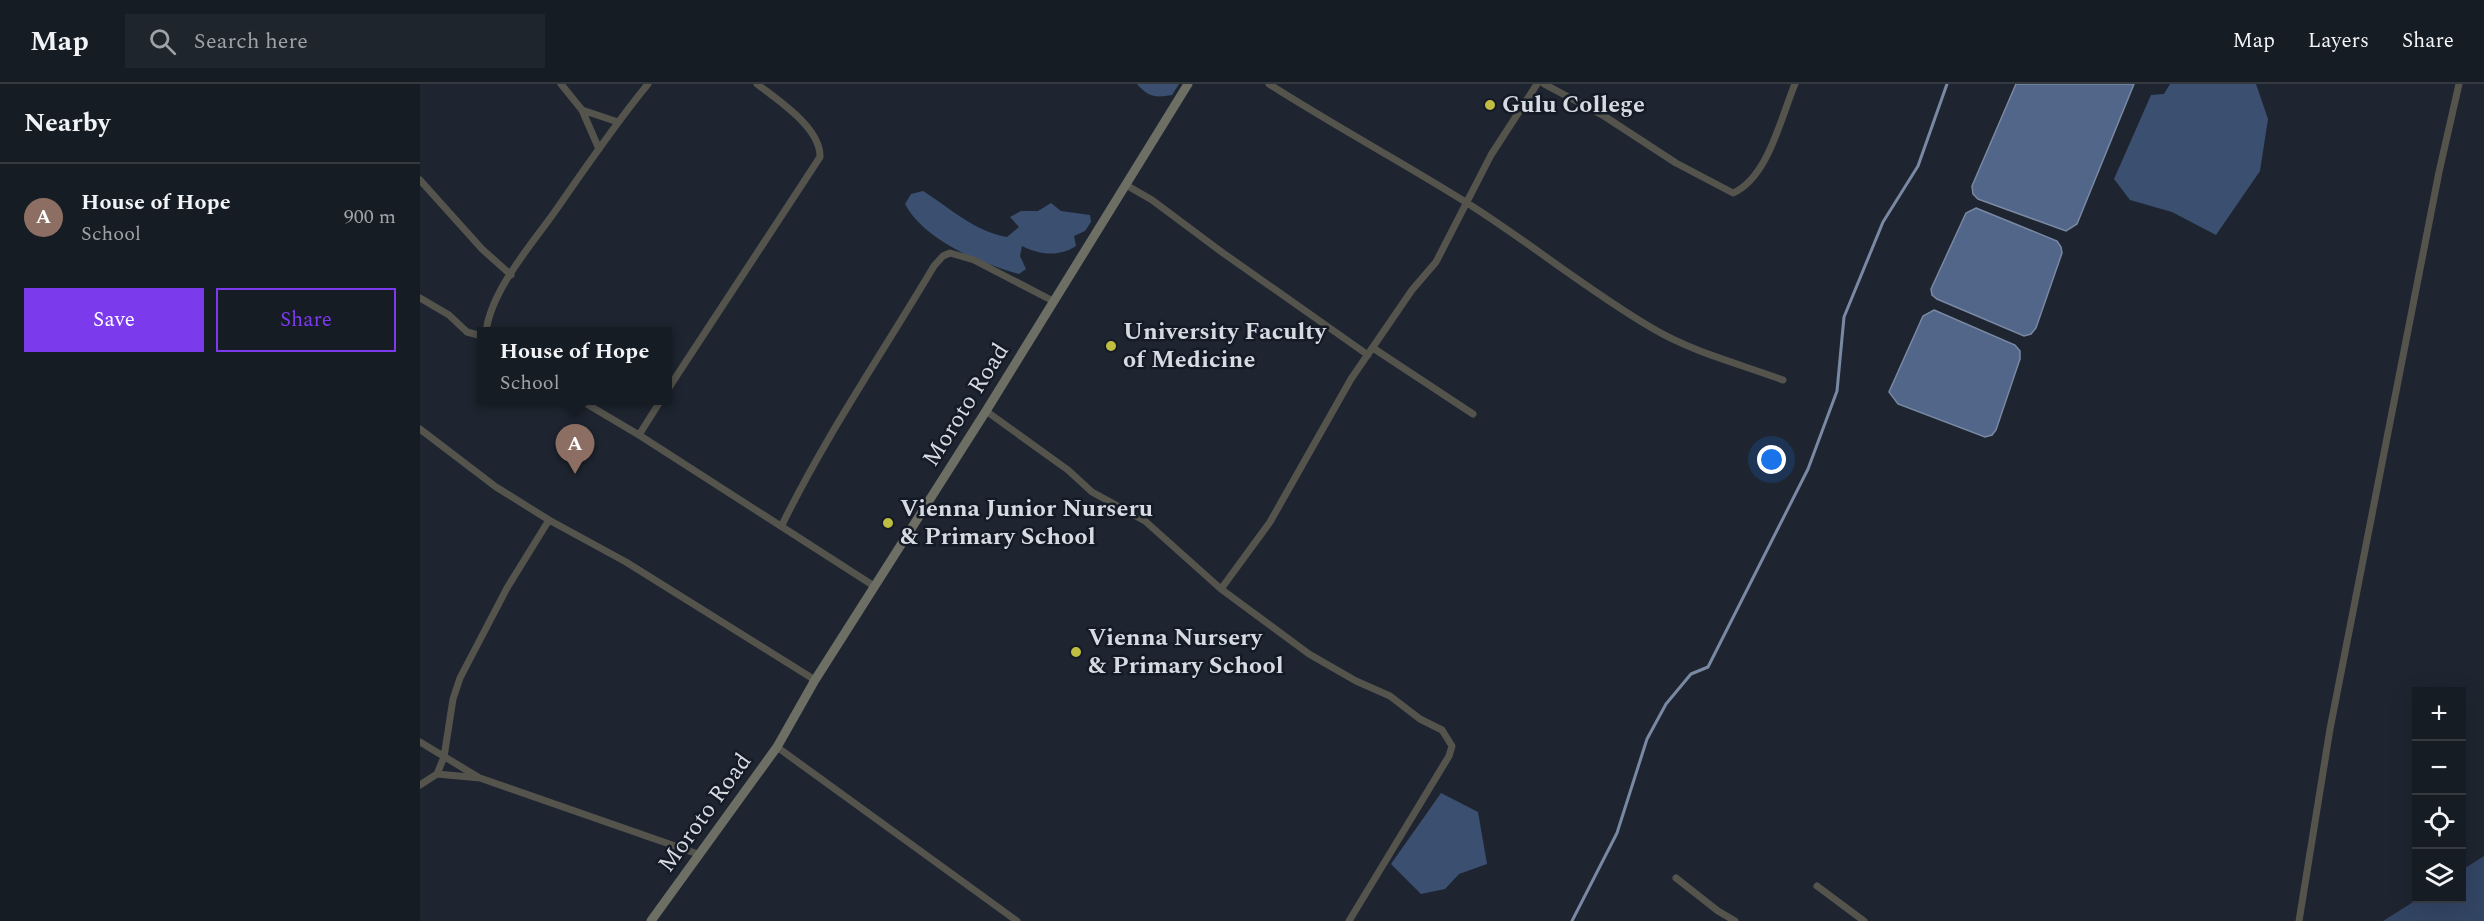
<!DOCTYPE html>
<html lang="en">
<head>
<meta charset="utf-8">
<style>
  :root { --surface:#161c24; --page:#1f252c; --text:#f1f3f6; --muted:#9ea1a6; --line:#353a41; --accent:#7c3aed }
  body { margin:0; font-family:Spectral,serif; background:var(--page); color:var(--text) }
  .controls { position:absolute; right:18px; bottom:18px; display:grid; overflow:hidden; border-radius:0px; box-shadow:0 6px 24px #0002 }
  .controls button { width:54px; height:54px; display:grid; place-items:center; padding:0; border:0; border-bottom:2px solid var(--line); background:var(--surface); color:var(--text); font:30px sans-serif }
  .you { position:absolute; left:1352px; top:376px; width:21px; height:21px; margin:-15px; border:4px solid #fff; border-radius:50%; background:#1a73e8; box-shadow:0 0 0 9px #1a73e833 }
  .badge { display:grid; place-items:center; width:39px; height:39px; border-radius:50%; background:var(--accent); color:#fff; font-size:20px; font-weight:700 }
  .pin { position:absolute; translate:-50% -50px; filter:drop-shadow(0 2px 3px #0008) }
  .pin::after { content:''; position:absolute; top:32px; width:21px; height:18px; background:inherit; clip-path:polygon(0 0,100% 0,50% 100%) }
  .popup { position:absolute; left:57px; top:243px; width:195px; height:78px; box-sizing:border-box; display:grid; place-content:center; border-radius:0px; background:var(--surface); filter:drop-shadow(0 2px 4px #0005); font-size:20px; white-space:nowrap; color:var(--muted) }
  .popup b { font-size:22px; color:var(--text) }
  .popup::after { content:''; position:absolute; left:50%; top:100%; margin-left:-12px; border:12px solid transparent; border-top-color:var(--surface) }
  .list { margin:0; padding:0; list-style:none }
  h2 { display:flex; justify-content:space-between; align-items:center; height:78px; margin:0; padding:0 24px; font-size:26px }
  h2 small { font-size:20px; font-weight:400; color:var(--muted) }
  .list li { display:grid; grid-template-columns:39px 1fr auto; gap:18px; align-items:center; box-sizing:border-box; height:108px; padding:0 24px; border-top:2px solid var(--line) }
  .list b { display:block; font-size:22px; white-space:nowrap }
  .list p { margin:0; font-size:20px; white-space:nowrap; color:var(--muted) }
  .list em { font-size:20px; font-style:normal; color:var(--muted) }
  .actions { display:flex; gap:12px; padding:18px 24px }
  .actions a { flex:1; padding:14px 0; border:2px solid var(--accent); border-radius:0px; text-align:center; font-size:21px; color:var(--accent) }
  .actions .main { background:var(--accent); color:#fff }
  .icon { flex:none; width:33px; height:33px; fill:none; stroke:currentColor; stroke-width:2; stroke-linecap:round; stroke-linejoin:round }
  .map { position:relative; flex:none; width:2064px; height:837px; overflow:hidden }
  header { display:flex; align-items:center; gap:36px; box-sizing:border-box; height:84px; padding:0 30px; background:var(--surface); border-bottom:2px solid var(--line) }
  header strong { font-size:28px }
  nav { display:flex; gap:33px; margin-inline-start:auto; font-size:21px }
  .search { width:420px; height:54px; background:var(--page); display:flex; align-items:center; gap:15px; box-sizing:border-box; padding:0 21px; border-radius:0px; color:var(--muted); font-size:22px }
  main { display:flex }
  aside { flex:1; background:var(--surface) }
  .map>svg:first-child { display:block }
</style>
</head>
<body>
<header>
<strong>Map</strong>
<div class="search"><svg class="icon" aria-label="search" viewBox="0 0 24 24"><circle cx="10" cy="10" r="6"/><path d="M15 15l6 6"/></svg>Search here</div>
<nav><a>Map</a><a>Layers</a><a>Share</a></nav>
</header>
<main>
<aside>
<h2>Nearby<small></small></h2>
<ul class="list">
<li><span class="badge" style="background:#8d6e63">A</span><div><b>House of Hope</b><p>School</p></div><em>900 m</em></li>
</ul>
<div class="actions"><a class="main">Save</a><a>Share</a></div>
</aside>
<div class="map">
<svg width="2064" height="837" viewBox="0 0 2064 837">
  <rect width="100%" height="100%" fill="#1e2530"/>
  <path fill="#324564" d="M2064 772V837H1963L1998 815 2042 814V786Z"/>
  <path fill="#3b4f70" d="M717 0H759L752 11C736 14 728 13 717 0Z
    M1750 0H1836L1848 35 1840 87 1796 151 1752 128 1710 116 1694 95 1731 11 1744 10Z
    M503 107C532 125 553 147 587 153L599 143 590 133 601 127H618L631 119 641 127 670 131 671 138 665 147 654 152 656 162C639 173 620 171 602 162L600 172 606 185 599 190C560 179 505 157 485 120L491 110Z
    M1021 709 1058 728 1067 780 1039 790 1025 805 1001 810 971 780Z"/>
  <path fill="#516689" stroke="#7989a4" stroke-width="1.5" d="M1596 0H1714L1657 140 1646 147 1558 115 1553 110 1552 102Z
    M1556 124 1637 157 1641 163 1642 169 1616 244 1611 250 1604 252 1517 215 1512 211 1511 205 1546 129Z
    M1514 226 1595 261 1600 267V275L1576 346 1572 351 1565 353 1478 320 1469 308 1503 232Z"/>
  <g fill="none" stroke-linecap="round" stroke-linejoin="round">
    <path stroke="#7989a4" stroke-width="3" d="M1152 837 1197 749 1227 655 1246 620 1271 590 1288 583 1388 385 1417 307 1424 233 1463 138 1498 82 1527 0"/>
    <path stroke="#54544d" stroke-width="7" d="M141 0 162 26 179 65
      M849 0C913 41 980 77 1044 117 1108 157 1167 206 1232 244 1272 268 1320 280 1363 296
      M1124 0 1184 32 1256 79 1313 109C1348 94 1361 33 1375 0
      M162 26 198 38
      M0 96 62 165 91 191
      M706 101 732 116 803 169 948 271
      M0 214 29 231 47 248 62 252
      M66 248C71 206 112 160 136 126 166 83 195 40 228 0
      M953 264 1053 330
      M248 305 400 73C401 44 358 16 337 0
      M160 316 219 351
      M241 316 219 351 454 502
      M566 327 648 386 672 408 725 437 801 505 889 570 936 597 970 612 1000 635 1022 646 1032 662 1029 672 929 837
      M0 345 76 403 129 436 206 478 395 596
      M362 441C406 351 463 268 514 182L523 172 530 169 554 176 633 217
      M801 505 850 438 931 295 992 206 1016 178 1071 71 1117 0
      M0 658 58 693
      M357 663 597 837
      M17 690 24 673 33 615 40 594 87 504 129 436
      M0 701 17 690 60 694 278 770
      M1256 794 1298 827 1315 837
      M1397 802 1444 837
      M1879 837 1910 645 2019 88 2039 0"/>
    <path stroke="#6e6f64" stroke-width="9" d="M231 837 357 663 395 596 566 327 768 0"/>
  </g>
  <g fill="#c0be40" stroke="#141b26" stroke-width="2">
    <circle cx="1070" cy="21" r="6"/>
    <circle cx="691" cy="262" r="6"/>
    <circle cx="468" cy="439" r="6"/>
    <circle cx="656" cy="568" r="6"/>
  </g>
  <g text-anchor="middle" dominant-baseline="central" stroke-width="5" stroke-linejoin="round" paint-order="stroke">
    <g font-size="24" font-weight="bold" fill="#d6dbe2" stroke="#141b26" text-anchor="start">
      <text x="1082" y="21">Gulu College</text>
      <text x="703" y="248">University Faculty<tspan x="703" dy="28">of Medicine</tspan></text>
      <text x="480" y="425">Vienna Junior Nurseru<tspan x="480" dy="28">&amp; Primary School</tspan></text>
      <text x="668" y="554">Vienna Nursery<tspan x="668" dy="28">&amp; Primary School</tspan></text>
    </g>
    <g font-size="24" fill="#d6dbe2" stroke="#141b26">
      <text transform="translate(546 321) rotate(-58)">Moroto Road</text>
      <text transform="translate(285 729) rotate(-54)">Moroto Road</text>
    </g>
  </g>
</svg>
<div class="controls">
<button>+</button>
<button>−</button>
<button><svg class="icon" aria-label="locate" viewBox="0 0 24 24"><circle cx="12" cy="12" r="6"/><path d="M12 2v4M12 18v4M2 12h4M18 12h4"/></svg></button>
<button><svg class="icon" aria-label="layers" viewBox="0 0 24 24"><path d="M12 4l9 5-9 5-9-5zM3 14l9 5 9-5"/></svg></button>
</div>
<div class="you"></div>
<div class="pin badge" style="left:155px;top:390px;background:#8d6e63">A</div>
<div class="popup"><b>House of Hope</b>School</div>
</div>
</main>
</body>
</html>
